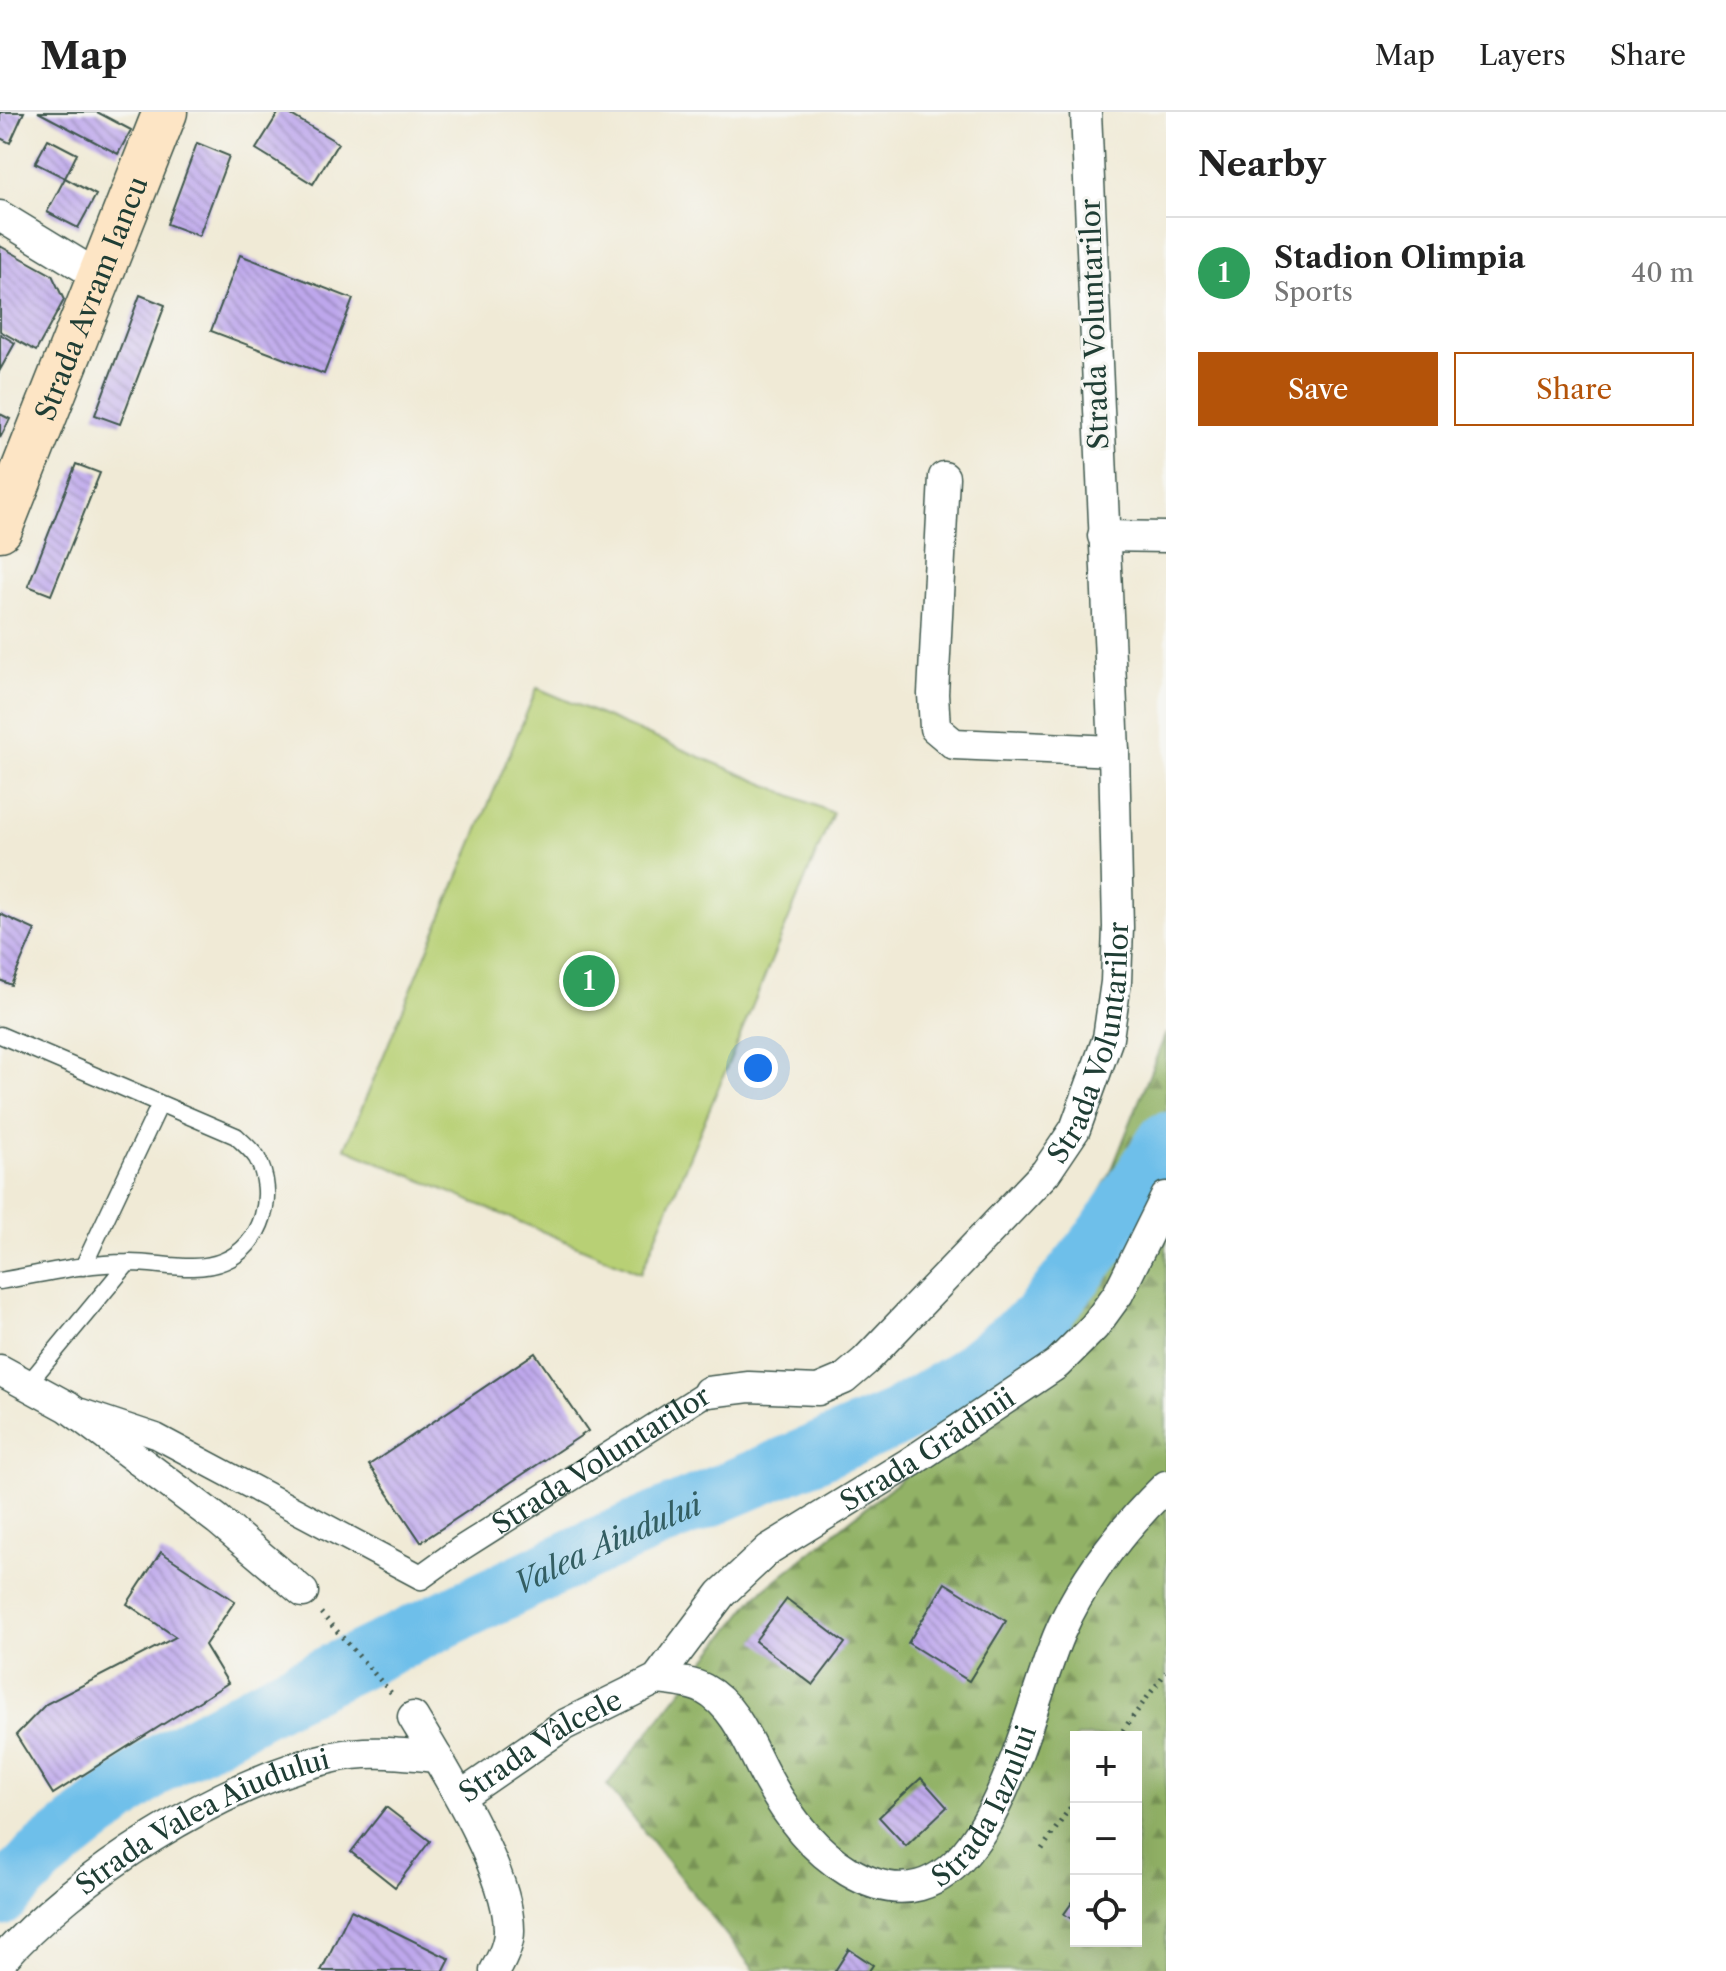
<!DOCTYPE html>
<html lang="en">
<head>
<meta charset="utf-8">
<style>
  :root { --surface:#fff; --page:#f6f6f6; --text:#222; --muted:#767676; --line:#e0e0e0; --accent:#b45309 }
  body { margin:0; font-family:"Libre Caslon Text",serif; background:var(--page); color:var(--text) }
  .controls { position:absolute; right:24px; bottom:24px; display:grid; overflow:hidden; border-radius:0px; box-shadow:0 8px 32px #0002 }
  .controls button { width:72px; height:72px; display:grid; place-items:center; padding:0; border:0; border-bottom:2px solid var(--line); background:var(--surface); color:var(--text); font:40px sans-serif }
  .you { position:absolute; left:758px; top:956px; width:28px; height:28px; margin:-20px; border:6px solid #fff; border-radius:50%; background:#1a73e8; box-shadow:0 0 0 12px #1a73e833 }
  .badge { display:grid; place-items:center; width:52px; height:52px; border-radius:50%; background:var(--accent); color:#fff; font-size:26px; font-weight:700 }
  .pin { position:absolute; translate:-50% -50%; border:4px solid #fff; box-shadow:0 2px 8px #0006 }
  .list { margin:0; padding:0; list-style:none }
  h2 { display:flex; justify-content:space-between; align-items:center; height:104px; margin:0; padding:0 32px; font-size:34px }
  h2 small { font-size:26px; font-weight:400; color:var(--muted) }
  .list li { display:grid; grid-template-columns:52px 1fr auto; gap:24px; align-items:center; box-sizing:border-box; height:112px; padding:0 32px; border-top:2px solid var(--line) }
  .list b { display:block; font-size:30px; white-space:nowrap }
  .list p { margin:0; font-size:26px; white-space:nowrap; color:var(--muted) }
  .list em { font-size:26px; font-style:normal; color:var(--muted) }
  .actions { display:flex; gap:16px; padding:24px 32px }
  .actions a { flex:1; padding:18px 0; border:2px solid var(--accent); border-radius:0px; text-align:center; font-size:28px; color:var(--accent) }
  .actions .main { background:var(--accent); color:#fff }
  .icon { flex:none; width:44px; height:44px; fill:none; stroke:currentColor; stroke-width:2; stroke-linecap:round; stroke-linejoin:round }
  .map { position:relative; flex:none; width:1166px; height:1859px; overflow:hidden }
  header { display:flex; align-items:center; gap:48px; box-sizing:border-box; height:112px; padding:0 40px; background:var(--surface); border-bottom:2px solid var(--line) }
  header strong { font-size:38px }
  nav { display:flex; gap:44px; margin-inline-start:auto; font-size:28px }
  main { display:flex }
  aside { flex:1; background:var(--surface) }
  .map>svg:first-child { display:block }
</style>
</head>
<body>
<header>
<strong>Map</strong>
<nav><a>Map</a><a>Layers</a><a>Share</a></nav>
</header>
<main>
<div class="map">
<svg width="1166" height="1859" viewBox="0 0 1166 1859">
  <defs>
    <pattern id="forest-firs" width="22" height="20" patternUnits="userSpaceOnUse" patternTransform="scale(2)"><rect width="22" height="20" fill="#92b266"/><path d="M5 1l3.5 6h-7zM16 11l3.5 6h-7z" fill="#779255"/></pattern>
    <pattern id="building-back-hatch" width="6" height="6" patternUnits="userSpaceOnUse" patternTransform="scale(2)"><rect width="6" height="6" fill="#bea7ec"/><path d="M-1 5l2 2M0 0l6 6M5-1l2 2" fill="none" stroke="#9a89c0"/></pattern>
  </defs>
  <rect width="100%" height="100%" fill="#f6f6f2"/>
  <filter id="ink" filterUnits="userSpaceOnUse"><feTurbulence type="fractalNoise" baseFrequency=".0125" numOctaves="2"/><feDisplacementMap in="SourceGraphic" scale="16" xChannelSelector="R" yChannelSelector="G"/><feConvolveMatrix kernelMatrix="1 2 1 2 8 2 1 2 1" color-interpolation-filters="sRGB"/></filter>
  <filter id="wash" filterUnits="userSpaceOnUse"><feTurbulence type="fractalNoise" baseFrequency=".006" numOctaves="4" result="noise"/><feDisplacementMap in="SourceGraphic" scale="32" xChannelSelector="R" yChannelSelector="G"/><feGaussianBlur stdDeviation="1.8" result="paint"/><feColorMatrix in="noise" values="0 0 0 0 0 0 0 0 0 0 0 0 0 0 0 0 0 1.4 0 .05"/><feComposite in="paint" operator="in"/></filter>
  <g filter="url(#wash)">
    <rect width="100%" height="100%" fill="#f0ead6"/>
    <path fill="url(#forest-firs)" stroke="#58784d" stroke-width="2" fill-rule="evenodd" d="M1166 921V1859H755L607 1673 756 1484 967 1314 1110 1062ZM1076 1625H1136V1829H1076Z"/>
    <path fill="#b8d075" stroke="#6c8654" stroke-width="2" d="M537 576 833 701 641 1161 345 1036Z"/>
    <g fill="none" stroke-linecap="round" stroke-linejoin="round">
      <path stroke="#6ebfea" stroke-width="58" id="s1" d="M0 1786 40 1746 157 1653 286 1583 600 1433 897 1306 959 1269 1039 1207 1106 1122 1166 1029"/>
    </g>
    <g id="blocks">
      <path fill="url(#building-back-hatch)" d="M0 0H24L10 31 0 26Z
        M38 0H97L131 18 118 42Z
        M279 0H286L338 31 313 72 256 37Z
        M48 27 77 42 65 66 35 51Z
        M197 31 229 44 199 124 167 112Z
        M65 66 96 83 78 116 47 100Z
        M0 134 52 163 64 188 36 239 0 219Z
        M240 143 353 187 324 262 211 219Z
        M140 183 165 193 120 312 95 303Z
        M0 222 15 231 0 258Z
        M0 302 10 307 0 326Z
        M76 352 100 361 51 483 28 474Z
        M0 802 35 818 11 873 0 868Z
        M535 1241 588 1319 421 1430 369 1353Z
        M161 1440 235 1489 205 1533 228 1571 53 1682 16 1623 46 1592 176 1525 127 1492Z
        M945 1471 1006 1509 969 1569 908 1531Z
        M787 1487 845 1531 813 1573 755 1529Z
        M921 1666 947 1695 906 1734 879 1705Z
        M386 1695 430 1729 395 1775 351 1740Z
        M1076 1785V1810L1064 1802Z
        M351 1798 450 1847 444 1859H321Z
        M849 1837 873 1853 869 1859H835Z"/>
    </g>
  </g>
  <g filter="url(#ink)">
    <use href="#blocks" fill-opacity="0" stroke="#3e574c" stroke-width="2"/>
    <g fill="none" stroke-linecap="round" stroke-linejoin="round">
      <defs>
        <path id="service" d="M0 923 236 1024C243 1031 252 1038 257 1046 277 1082 263 1133 224 1149 194 1162 158 1150 127 1151 84 1151 42 1162 0 1169
          M83 1155 160 992
          M27 1273 128 1151"/>
        <g id="pedestrian">
          <path id="s2" d="M81 1299 156 1324 421 1465 460 1437 708 1280"/>
        </g>
        <g id="minor">
          <path d="M0 104 100 165"/>
          <path d="M944 365 933 582 935 616 954 632 1114 639"/>
          <path d="M1103 424 1166 425"/>
          <path d="M0 1258 68 1295 218 1408 303 1480"/>
          <path id="s3" d="M708 1280 749 1275 818 1278 844 1267 865 1249 1046 1060 1075 1017 1108 926 1116 870 1118 815 1114 639 1086 0"/>
          <path id="s4" d="M657 1567C673 1569 691 1570 704 1577 738 1595 751 1639 769 1670 789 1706 813 1738 848 1759 985 1841 1024 1601 1060 1520 1084 1465 1124 1415 1166 1374"/>
          <path d="M413 1605C443 1655 510 1762 509 1819 509 1833 502 1847 495 1859"/>
          <path id="s5" d="M461 1684 564 1613 657 1567 721 1482 769 1437 911 1350 1057 1252 1094 1215 1118 1182 1166 1085"/>
          <path id="s6" d="M0 1850C75 1764 223 1669 334 1645 368 1637 403 1642 437 1645"/>
        </g>
        <g id="secondary">
          <path id="s7" d="M0 417 165 0"/>
        </g>
      </defs>
      <use href="#service" stroke="#3e574c" stroke-width="19"/>
      <use href="#pedestrian" stroke="#3e574c" stroke-width="27"/>
      <use href="#minor" stroke="#3e574c" stroke-width="33"/>
      <use href="#secondary" stroke="#3e574c" stroke-width="47"/>
      <path stroke="#3e574c" stroke-width="5" stroke-dasharray="2 6" stroke-linecap="butt" d="M321 1501 394 1584
        M1118 1625 1166 1560
        M1042 1737 1076 1687"/>
      <use href="#service" stroke="#fff" stroke-width="16"/>
      <use href="#pedestrian" stroke="#fff" stroke-width="24"/>
      <use href="#minor" stroke="#fff" stroke-width="30"/>
      <use href="#secondary" stroke="#fde5c5" stroke-width="44"/>
    </g>
  </g>
  <g text-anchor="middle" dominant-baseline="central" stroke-width="6" stroke-linejoin="round" paint-order="stroke">
    <g font-size="28" fill="#1f3d34" stroke="#f6f6f2">
      <text stroke="none"><textPath href="#s7" startOffset="248">Strada Avram Iancu</textPath></text>
      <text transform="translate(1094 212) rotate(-92)">Strada Voluntarilor</text>
      <text stroke="none"><textPath href="#s3" startOffset="568">Strada Voluntarilor</textPath></text>
      <text stroke="none"><textPath href="#s5" startOffset="588">Strada Grădinii</textPath></text>
      <text stroke="none"><textPath href="#s2" startOffset="594">Strada Voluntarilor</textPath></text>
      <text stroke="none"><textPath href="#s5" startOffset="94">Strada Vâlcele</textPath></text>
      <text stroke="none"><textPath href="#s4" startOffset="466">Strada Iazului</textPath></text>
      <text stroke="none"><textPath href="#s6" startOffset="250">Strada Valea Aiudului</textPath></text>
    </g>
    <g font-size="30" font-style="italic" fill="#335e62" stroke="#f6f6f2">
      <text stroke="none"><textPath href="#s1" startOffset="708">Valea Aiudului</textPath></text>
    </g>
  </g>
</svg>
<div class="controls">
<button>+</button>
<button>−</button>
<button><svg class="icon" aria-label="locate" viewBox="0 0 24 24"><circle cx="12" cy="12" r="6"/><path d="M12 2v4M12 18v4M2 12h4M18 12h4"/></svg></button>
</div>
<div class="you"></div>
<div class="pin badge" style="left:589px;top:869px;background:#2e9e5b">1</div>
</div>
<aside>
<h2>Nearby<small></small></h2>
<ul class="list">
<li><span class="badge" style="background:#2e9e5b">1</span><div><b>Stadion Olimpia</b><p>Sports</p></div><em>40 m</em></li>
</ul>
<div class="actions"><a class="main">Save</a><a>Share</a></div>
</aside>
</main>
</body>
</html>
